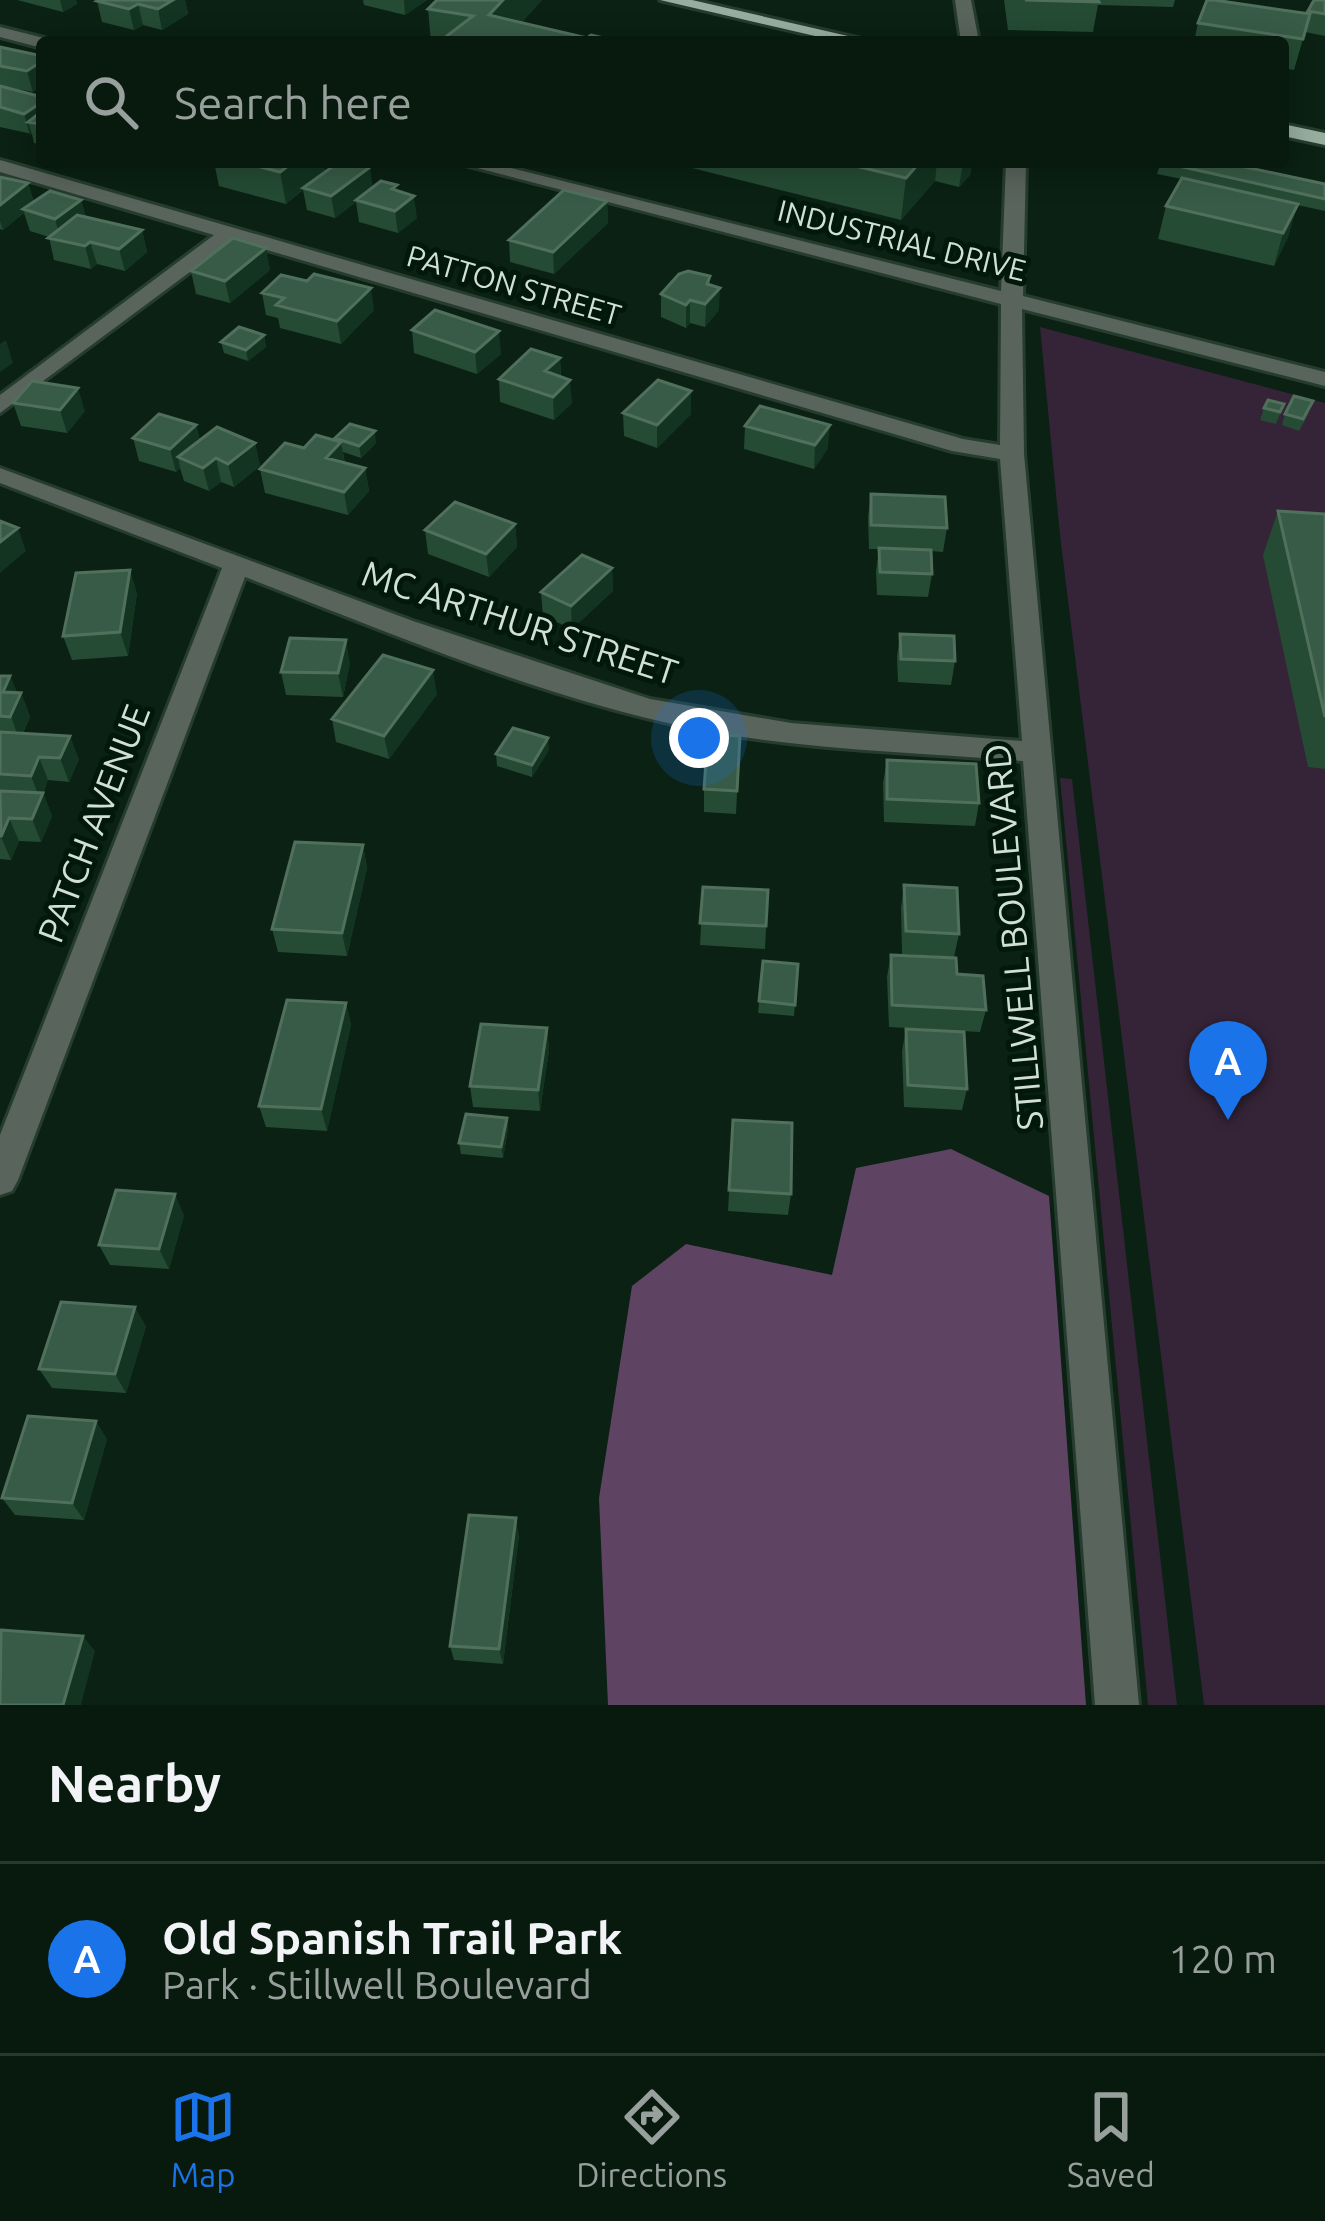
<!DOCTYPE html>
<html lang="en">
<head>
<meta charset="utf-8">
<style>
  :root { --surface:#08190e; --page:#112217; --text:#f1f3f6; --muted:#98a09e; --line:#29382e; --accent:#1a73e8 }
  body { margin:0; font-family:Ubuntu,sans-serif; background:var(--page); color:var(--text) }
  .you { position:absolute; left:699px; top:738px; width:42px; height:42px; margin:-30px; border:9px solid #fff; border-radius:50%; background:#1a73e8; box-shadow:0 0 0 18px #1a73e833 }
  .badge { display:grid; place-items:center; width:78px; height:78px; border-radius:50%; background:var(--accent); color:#fff; font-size:39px; font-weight:700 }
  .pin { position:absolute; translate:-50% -99px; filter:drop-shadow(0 3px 6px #0008) }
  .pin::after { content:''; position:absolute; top:63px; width:42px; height:36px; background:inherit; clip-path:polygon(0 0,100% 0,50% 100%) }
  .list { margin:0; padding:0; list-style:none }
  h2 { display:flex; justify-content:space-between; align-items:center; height:156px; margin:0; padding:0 48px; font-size:51px }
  h2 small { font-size:39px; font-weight:400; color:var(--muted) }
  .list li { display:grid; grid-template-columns:78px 1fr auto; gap:36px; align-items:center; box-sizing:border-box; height:192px; padding:0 48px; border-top:3px solid var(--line) }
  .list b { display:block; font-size:45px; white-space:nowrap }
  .list p { margin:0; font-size:39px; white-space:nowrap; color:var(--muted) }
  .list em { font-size:39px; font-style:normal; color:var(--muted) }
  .icon { flex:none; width:66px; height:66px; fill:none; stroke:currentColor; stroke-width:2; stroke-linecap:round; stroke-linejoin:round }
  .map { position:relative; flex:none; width:1325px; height:1705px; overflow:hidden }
  .search { position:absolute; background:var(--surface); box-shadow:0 6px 30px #0003; left:36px; right:36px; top:36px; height:132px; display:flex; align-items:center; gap:30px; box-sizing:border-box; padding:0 42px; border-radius:12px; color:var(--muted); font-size:45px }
  .sheet { height:348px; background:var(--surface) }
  nav { display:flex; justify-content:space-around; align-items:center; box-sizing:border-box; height:168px; border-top:3px solid var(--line); background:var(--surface); font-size:33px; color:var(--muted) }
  nav a { display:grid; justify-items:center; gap:6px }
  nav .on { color:var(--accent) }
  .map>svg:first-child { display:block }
</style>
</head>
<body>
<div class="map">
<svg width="1325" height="1705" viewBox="0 0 1325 1705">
  <rect width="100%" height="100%" fill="#0a2113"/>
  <path fill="#352437" d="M1040 327 1325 403V1705H1204L1060 535Z
    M1060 778 1072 779 1177 1705H1148Z"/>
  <path fill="#5f4363" d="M951 1149 1049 1196 1086 1705H608L599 1498 632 1286 686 1244 832 1275 856 1168Z"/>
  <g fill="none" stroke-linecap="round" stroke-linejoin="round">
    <defs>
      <path id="minor" d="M955 0H971L979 42H961Z
        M0 27 48 39 50 42H42V48L0 37Z
        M0 160 963 439 1000 445 1001 304 454 162H487L1001 291 1006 162H1026L1023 296 1325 372V386L1022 309 1024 454 1139 1705H1095L1023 761C914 752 803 750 696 729 541 698 391 633 245 577L18 1180 12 1191 0 1195V1135L222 568 0 483V468L413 621 650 699 791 723 1022 741 1000 459 952 451 233 240 0 413V395L214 235 0 172Z"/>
      <path id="major" d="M660 0H692L874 42H841Z
        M1283 124 1325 133V145L1283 136Z"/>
    </defs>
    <use href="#minor" stroke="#263c2e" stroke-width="6"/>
    <use href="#major" stroke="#263c2e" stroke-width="6"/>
    <use href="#minor" fill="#59645c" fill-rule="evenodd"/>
    <use href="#major" fill="#97ae9e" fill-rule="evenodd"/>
  </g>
  <path fill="#254b34" d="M17 0H76L77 4 63 12Z
    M99 0H185L188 14 162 30 143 25 134 30 102 22 97 1Z
    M363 0H427L405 15 364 5Z
    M542 0 521 23 587 38 622 42H431L428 9Z
    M1004 0H1175L1173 7 1098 5 1093 32 1008 30Z
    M1325 0V36L1305 32 1294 70 1283 68V42H1194L1198 23 1307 14 1308 11Z
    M0 47 42 56 33 92 2 86 42 97V145L34 143 32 134 0 127Z
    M214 162H324L325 172 373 187 397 191 417 218 398 233 359 222 356 202 335 218 307 210 303 190 286 204 219 186Z
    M668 162H972L970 175 959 187 935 181 901 220Z
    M1161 162 1325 184V211L1297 205 1288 237 1274 266 1158 239 1166 206 1182 179 1157 174Z
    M0 177 28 183 34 202 81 200 86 217 142 230 147 252 125 271 97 264 91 269 54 260 49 237 30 231 24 213 3 230 0 229Z
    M607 201 608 223 554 274 510 262 509 240Z
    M270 270 230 303 196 294 191 271Z
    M710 276V285L719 310 705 327 690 323 686 328 661 317V294Z
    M262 293 374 310 341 344 280 328 278 318 266 315Z
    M412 330 501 354 477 374 414 353Z
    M264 335 266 347 248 361 224 353 221 342Z
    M560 358 561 376 572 403 554 420 500 402 499 379Z
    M691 391V414L657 448 624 436 623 413Z
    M13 403 85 411 67 433 21 426Z
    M1284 404 1276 424 1260 420 1264 408Z
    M1309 413 1299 431 1282 425 1285 414Z
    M196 425 200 441 255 443 260 466 234 487 221 482 209 491 184 481 180 468 176 472 139 461 133 438Z
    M745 426 828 448 814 469 744 449Z
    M335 440 376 443 361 458 343 452 345 463 365 468 369 491 348 515 265 493 260 469 304 448Z
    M871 494 947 528 943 552 931 551 932 574 928 597 877 595 876 571 879 549H869L868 517Z
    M1278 511 1325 514V769L1308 767 1263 555Z
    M515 524 517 547 489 577 428 554 425 530Z
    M612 568 613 591 572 629 543 616 541 592Z
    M137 593 128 656 72 660 63 636Z
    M900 634 955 661 951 685 898 682 897 657Z
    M350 663 343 697 286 695 281 672Z
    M0 676H10L17 693H21L30 717 23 733 79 759 69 782 48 780 43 793 52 816 41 842 19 841 11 860 0 859Z
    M437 694 389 759 336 742 332 719Z
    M740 736 736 814 704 812V789Z
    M549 750 532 777 497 766 496 754Z
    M887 760 979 803 975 826 884 822 883 783Z
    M363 845 367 868 347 956 278 952 272 929Z
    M904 885 959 934 954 957 902 954 901 908Z
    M703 887 768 890 765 949 700 945Z
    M891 955 957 974 986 1010 980 1032 889 1027 887 977Z
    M763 961 798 964 794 1016 758 1013Z
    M346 1003 351 1025 327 1131 266 1127 259 1106Z
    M547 1028 549 1050 540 1111 473 1107 470 1086Z
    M906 1029 967 1089 962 1110 904 1107 902 1051Z
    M507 1118 508 1129 503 1158 461 1154 459 1143Z
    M733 1120 791 1194 788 1215 728 1211Z
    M184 1215 169 1269 110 1265 99 1245Z
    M146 1326 126 1393 52 1388 39 1369Z
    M107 1439 84 1520 15 1515 2 1498Z
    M519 1535 503 1664 454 1660 450 1646Z"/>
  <path fill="#123420" d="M60 0H76L77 4 63 12Z
    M173 0H185L188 14 162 30 158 9Z
    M404 0H427L405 15Z
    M503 0H542L503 42 489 15Z
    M138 4 143 25 134 30 129 9Z
    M42 61V86L33 92 27 71Z
    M42 102V124L28 122 32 134 30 135 24 114Z
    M293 162H324L325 172 303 188V190L286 204 280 172Z
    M920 162H937L935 181 901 220 906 178Z
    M963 162H972L970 175 959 187Z
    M370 167 373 189 335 218 331 196Z
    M28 183 35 205 23 209 24 213 3 230 0 221V205Z
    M414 196 417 218 398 233 395 211Z
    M81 200 88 223 61 241 55 219Z
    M607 201 608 223 554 274 553 252Z
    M1298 204 1288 237 1274 266 1283 233Z
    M142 230 147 252 125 271 119 249Z
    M90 242 97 264 91 269 85 246Z
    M266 248 270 270 230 303 225 281Z
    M710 276 709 299 720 288 719 310 705 327 707 284Z
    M371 288 374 310 341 344 337 321Z
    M690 300V323L686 328V305Z
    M499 331 501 354 477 374 475 352Z
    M264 335 266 347 248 361 246 350Z
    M6 340 13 363 0 372V344Z
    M560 358 561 381 545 371Z
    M570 380 572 403 554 420 553 397Z
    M78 388 85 411 67 433 60 410Z
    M691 391V414L657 448V425Z
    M196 425 201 448 178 457 180 468 176 472 170 449Z
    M830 425 828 448 814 469 815 445Z
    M375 431 376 443 361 458 359 446Z
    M341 442 345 465 326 458Z
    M255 443 260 466 234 487 228 464Z
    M216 458 221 482 209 491 203 468Z
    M365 468 369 491 348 515 344 492Z
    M515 524 517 547 489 577 486 554Z
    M18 528 26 551 0 573V542Z
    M612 568 613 591 572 629 571 606Z
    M130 570 137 593 128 656 120 632Z
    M346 640 350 663 343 697 338 673Z
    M433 670 437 694 389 759 384 736Z
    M10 676 19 697 21 693 30 717 19 740 3 692Z
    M70 736 79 759 69 782 60 758Z
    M548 738 549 750 532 777V765Z
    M39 757 48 780 40 799 31 776Z
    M43 793 52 816 41 842 32 819Z
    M9 818 19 841 11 860 1 837Z
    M363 845 367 868 347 956 342 933Z
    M346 1003 351 1025 327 1131 321 1109Z
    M547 1028 549 1050 540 1111 538 1090Z
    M507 1118 508 1129 503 1158 501 1147Z
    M175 1194 184 1215 169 1269 159 1249Z
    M135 1307 146 1326 126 1393 115 1374Z
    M96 1421 107 1439 84 1520 72 1503Z
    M516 1518 519 1535 503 1664 499 1649Z
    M83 1636 95 1651 81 1705H63Z"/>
  <path fill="#375b46" stroke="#50705c" stroke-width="3" d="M99 0H173L158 9 138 4 129 9 97 1Z
    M437 0H503L489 15 587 38 591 35 622 42H439L473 16 428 9Z
    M1025 0H1098L1099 2Z
    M1207 0H1214L1310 14 1303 39 1198 23Z
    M1314 0H1325V14L1308 11Z
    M0 47 42 56V61L27 71 0 66Z
    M0 86 42 97V102L24 114 0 107Z
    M42 111V124L28 122Z
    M242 162H293L280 172Z
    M339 162H353L370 167 331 196 303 188Z
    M839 162H920L906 178Z
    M1161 162H1222L1325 184V199Z
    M0 177 28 183 0 205Z
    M1182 178 1298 204 1283 233 1166 206Z
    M381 181 397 185 392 189 414 196 395 211 356 200Z
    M564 190 607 201 553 252 509 240Z
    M50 191 81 200 55 219 23 209Z
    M77 215 142 230 119 249 90 242 85 246 48 238Z
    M233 238 266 248 225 281 191 271Z
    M688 271 710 276 707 284 720 288 705 304 690 300 686 305 661 294 679 274Z
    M314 274 371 288 337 321 276 305 284 298 262 293 281 275 307 281Z
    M435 310 499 331 475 352 412 330Z
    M239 327 264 335 246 350 221 342Z
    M531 349 560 358 545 371 570 380 553 397 499 379Z
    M658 380 691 391 657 425 623 413Z
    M32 381 78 388 60 410 13 403Z
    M1294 396 1313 401 1303 419 1285 414Z
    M1268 400 1284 404 1280 412 1264 408Z
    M760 406 830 425 815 445 745 426Z
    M159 414 196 425 170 449 133 438Z
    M350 424 375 431 359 446 335 438Z
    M217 427 255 443 228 464 216 458 203 468 178 457Z
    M316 435 341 442 326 458 365 468 344 492 260 469 285 443 304 448Z
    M871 494 945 497 947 528 871 525Z
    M455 502 515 524 486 554 425 530Z
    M1278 511 1325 514V717Z
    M0 521 18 528 0 542Z
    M879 548 931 550 932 574 880 572Z
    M582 555 612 568 571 606 541 592Z
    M130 570 120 632 63 636 76 573Z
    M900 634 954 636 955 661 901 659Z
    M290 638 346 640 338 673 281 672Z
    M383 655 433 670 384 736 332 719Z
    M0 676H10L3 692 21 693 10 717 0 716Z
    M513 728 548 738 532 765 496 754Z
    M0 732 70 736 60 758 39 757 31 776 0 774Z
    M708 734 740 736 737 791 704 789Z
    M887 760 976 764 979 803 887 799Z
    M0 791 43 793 32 819 9 818 1 837Z
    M295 842 363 845 342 933 272 929Z
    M904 885 957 888 959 934 906 931Z
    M703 887 768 890 766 926 700 923Z
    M891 955 956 958 957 974 983 976 986 1010 892 1005Z
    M763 961 798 964 795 1005 759 1001Z
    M287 1000 346 1003 321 1109 259 1106Z
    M481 1024 547 1028 538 1090 470 1086Z
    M906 1029 964 1032 967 1089 908 1085Z
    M466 1114 507 1118 501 1147 459 1143Z
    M733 1120 792 1123 791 1194 729 1190Z
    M116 1190 175 1194 159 1249 99 1245Z
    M61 1302 135 1307 115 1374 39 1369Z
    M28 1416 96 1421 72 1503 2 1498Z
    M469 1515 516 1518 499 1649 450 1646Z
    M1 1630 83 1636 63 1705H0Z"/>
  <g text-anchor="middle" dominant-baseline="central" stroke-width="10" stroke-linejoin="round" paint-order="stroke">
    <g font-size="30" fill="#d1dfd6" stroke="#02180a">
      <text transform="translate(902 240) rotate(14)">INDUSTRIAL DRIVE</text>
      <text transform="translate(514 285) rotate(16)">PATTON STREET</text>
    </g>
    <g font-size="36" fill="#d1dfd6" stroke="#02180a">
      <text transform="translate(520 622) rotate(18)">MC ARTHUR STREET</text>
      <text transform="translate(93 823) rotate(-69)">PATCH AVENUE</text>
      <text transform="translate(1013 937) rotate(-95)">STILLWELL BOULEVARD</text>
    </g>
  </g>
</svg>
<div class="you"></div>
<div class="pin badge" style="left:1228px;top:1120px">A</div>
<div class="search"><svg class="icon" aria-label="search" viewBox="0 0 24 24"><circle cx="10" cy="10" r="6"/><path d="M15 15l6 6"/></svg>Search here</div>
</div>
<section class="sheet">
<h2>Nearby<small></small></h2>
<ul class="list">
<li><span class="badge">A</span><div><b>Old Spanish Trail Park</b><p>Park · Stillwell Boulevard</p></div><em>120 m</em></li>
</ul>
</section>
<nav>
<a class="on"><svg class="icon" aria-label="map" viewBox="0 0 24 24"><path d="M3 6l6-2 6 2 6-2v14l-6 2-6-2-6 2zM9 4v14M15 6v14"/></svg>Map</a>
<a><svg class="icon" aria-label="directions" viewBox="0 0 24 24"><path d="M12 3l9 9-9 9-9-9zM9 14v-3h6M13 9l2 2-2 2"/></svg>Directions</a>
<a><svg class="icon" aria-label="saved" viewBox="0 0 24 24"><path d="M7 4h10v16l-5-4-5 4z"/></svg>Saved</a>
</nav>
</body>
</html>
